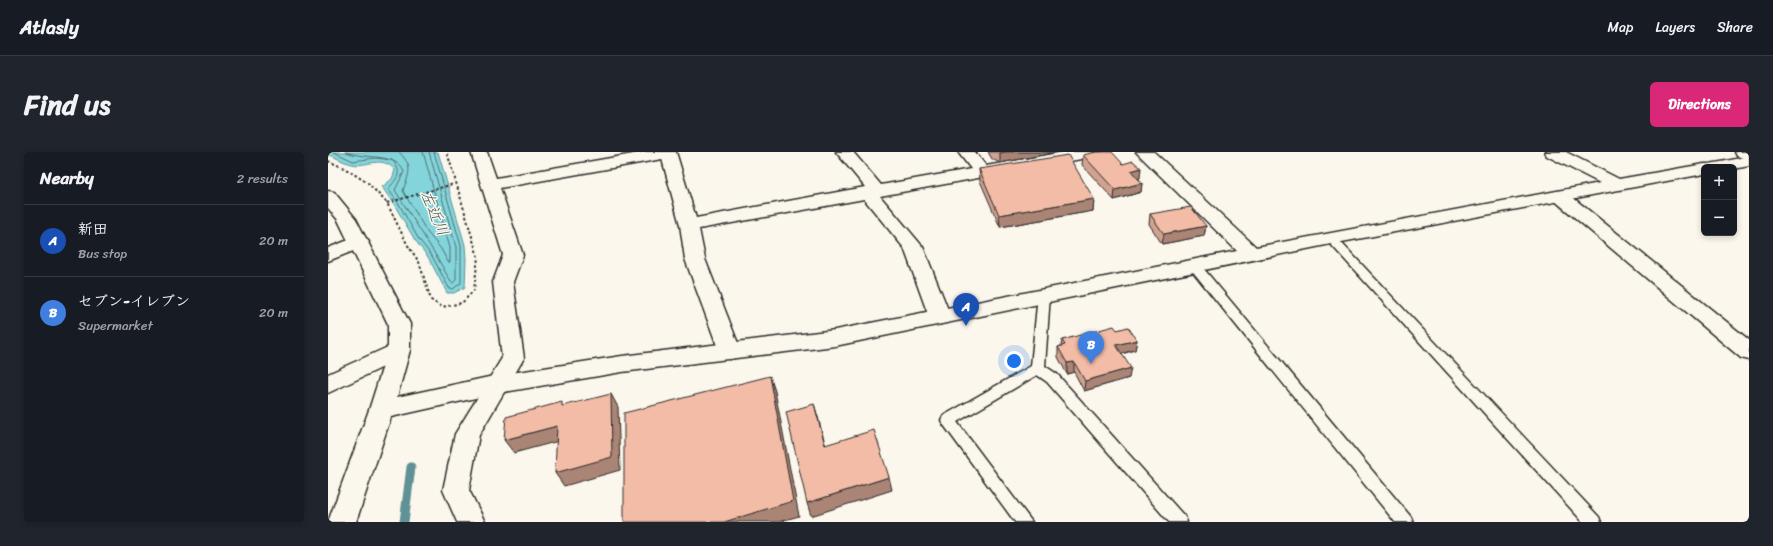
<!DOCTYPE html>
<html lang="en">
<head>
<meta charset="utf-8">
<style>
  :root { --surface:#171b24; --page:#20242c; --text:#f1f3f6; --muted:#9ea1a6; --line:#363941; --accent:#db2777 }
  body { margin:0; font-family:Sriracha,"Klee One",sans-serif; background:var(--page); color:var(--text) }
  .controls { position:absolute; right:12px; top:12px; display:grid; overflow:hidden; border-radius:6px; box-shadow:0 2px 6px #0003 }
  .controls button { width:36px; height:36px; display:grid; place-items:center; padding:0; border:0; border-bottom:1px solid var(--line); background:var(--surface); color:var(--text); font:20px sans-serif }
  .you { position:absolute; left:686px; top:209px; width:14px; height:14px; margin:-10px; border:3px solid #fff; border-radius:50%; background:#1a73e8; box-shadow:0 0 0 6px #1a73e833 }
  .badge { display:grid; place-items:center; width:26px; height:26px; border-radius:50%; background:var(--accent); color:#fff; font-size:13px; font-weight:700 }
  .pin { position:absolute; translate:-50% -33px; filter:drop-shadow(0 1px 2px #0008) }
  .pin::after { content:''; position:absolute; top:21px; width:14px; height:12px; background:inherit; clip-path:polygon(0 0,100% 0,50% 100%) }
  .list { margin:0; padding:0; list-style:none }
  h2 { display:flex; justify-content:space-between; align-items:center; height:52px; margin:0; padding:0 16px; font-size:17px }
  h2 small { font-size:13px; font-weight:400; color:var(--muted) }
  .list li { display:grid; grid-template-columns:26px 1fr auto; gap:12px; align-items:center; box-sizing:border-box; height:72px; padding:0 16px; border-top:1px solid var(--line) }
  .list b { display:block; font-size:15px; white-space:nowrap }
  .list p { margin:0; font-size:13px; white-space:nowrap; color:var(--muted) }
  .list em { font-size:13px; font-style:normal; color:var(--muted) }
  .map { position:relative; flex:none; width:1421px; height:370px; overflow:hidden; border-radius:6px }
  header { display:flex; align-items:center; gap:24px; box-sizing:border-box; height:56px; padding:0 20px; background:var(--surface); border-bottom:1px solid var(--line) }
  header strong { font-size:19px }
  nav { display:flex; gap:22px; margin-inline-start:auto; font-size:14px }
  .intro { display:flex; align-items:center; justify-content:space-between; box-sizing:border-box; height:96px; padding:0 24px }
  h1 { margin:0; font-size:28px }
  .button { padding:10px 18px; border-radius:6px; background:var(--accent); color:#fff; font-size:14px; font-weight:700 }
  main { display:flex; gap:24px; padding:0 24px }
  aside { flex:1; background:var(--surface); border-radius:6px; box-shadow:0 2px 6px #0003 }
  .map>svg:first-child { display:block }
</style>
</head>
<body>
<header>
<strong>Atlasly</strong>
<nav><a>Map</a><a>Layers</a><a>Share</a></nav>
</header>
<div class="intro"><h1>Find us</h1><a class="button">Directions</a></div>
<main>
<aside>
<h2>Nearby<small>2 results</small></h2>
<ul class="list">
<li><span class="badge" style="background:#1a4fb4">A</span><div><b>新田</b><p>Bus stop</p></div><em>20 m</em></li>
<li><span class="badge" style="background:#3f7fe0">B</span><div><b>セブン-イレブン</b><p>Supermarket</p></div><em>20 m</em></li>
</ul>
</aside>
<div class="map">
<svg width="1421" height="370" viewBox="0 0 1421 370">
  <rect width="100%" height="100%" fill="#fbf7ec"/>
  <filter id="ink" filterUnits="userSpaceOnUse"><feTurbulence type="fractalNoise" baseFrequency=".025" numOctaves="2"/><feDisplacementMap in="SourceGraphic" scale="8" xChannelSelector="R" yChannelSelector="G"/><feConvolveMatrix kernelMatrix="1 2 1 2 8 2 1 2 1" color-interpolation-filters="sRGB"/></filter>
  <g filter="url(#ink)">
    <path fill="#84d5db" stroke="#609195" d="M0 0H110L137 93 138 107 137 135 126 141H119L100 105 87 88 67 54 54 35 64 27 67 18C53 2 39 16 23 12 15 10 7 5 0 2Z"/>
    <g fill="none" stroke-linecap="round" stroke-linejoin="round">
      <path stroke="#4f6f71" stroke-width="1" d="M6 0 25 9 48 6 64 8C75 20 70 26 60 37L71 52 90 86 104 104 121 136 125 137 133 131V94L106 0
        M18 0C38 8 68 0 76 20L67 38C86 69 106 98 123 130L125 131 128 128V95L101 0
        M71 0C86 15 81 21 75 39L99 80 113 97 120 110H122V96L95 0"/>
      <path stroke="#609195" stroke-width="9" d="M76 370 83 315"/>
      <defs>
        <path id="service" d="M1003 83 1007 84 1271 365 1273 370H1255L999 88 997 86Z
          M866 109 870 110 1083 365 1085 370H1067L862 116 860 113 862 110Z
          M716 139 720 140 722 143 717 214 729 222 857 365 859 370H841L719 230 709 223 629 270 704 370H687L615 272 613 268 615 264 703 214 710 143 712 140Z"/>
        <path id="minor" d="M143 0H159L168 26 317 0H348L368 66 537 35 508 0H525L553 33 643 17 630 0H647L658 14 736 0H772L770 4 764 5 552 44 595 95 623 165 620 170 612 172 604 170 601 165 576 96 536 47 371 77 377 107 413 199 410 205 402 207 394 205 391 199 357 107 352 73 334 7 172 36 195 103 185 130 196 206 151 283 141 338 157 370H129L115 338 127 282 174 206 165 130 175 103Z
          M1407 0H1421V8L1409 4Z
          M1232 39 1238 40 1421 188V208L1413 206 1226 48 1223 44 1226 40Z
          M31 84 38 86 41 90 38 94 0 109V96Z
          M71 190 79 192 82 198 79 204 0 241V222Z"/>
        <path id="tertiary" d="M808 0H826L928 95 1272 31 1219 4 1217 0H1238L1291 27 1376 12C1382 13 1412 6 1421 4V14L1406 17V15H1376V22L1003 92 507 194 294 220 170 241 63 265 28 370H0L41 258 60 198V172L10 68 0 56V39L6 40 28 67 82 172V198L69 245 170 223 294 204 507 178 909 99Z"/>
      </defs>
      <use href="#service" stroke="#2b2b2b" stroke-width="3"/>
      <use href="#minor" stroke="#2b2b2b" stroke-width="3"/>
      <use href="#tertiary" stroke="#2b2b2b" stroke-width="3"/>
      <path stroke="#2b2b2b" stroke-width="2" stroke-dasharray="2.5 2.5" stroke-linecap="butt" d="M0 9 16 16 40 31 59 51 79 92 91 110 103 148 114 155 134 151 146 138 150 105 119 0
        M59 51 129 31"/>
      <use href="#service" fill="#fbf7ec" fill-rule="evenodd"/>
      <use href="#minor" fill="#fbf7ec" fill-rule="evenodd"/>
      <use href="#tertiary" fill="#fbf7ec" fill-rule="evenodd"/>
    </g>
    <path fill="#d1a290" stroke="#2b2b2b" d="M660 0H730L672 11 664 7Z
      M755 3 795 12 812 26H810L814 31 813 40 786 48 754 13Z
      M651 17 766 47 765 59 672 75 652 29Z
      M822 62 878 74 876 84 834 92 821 72Z
      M789 178 809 188 807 198 794 202 801 226 756 239 746 220 739 222 730 205V195L733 194 734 188Z"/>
    <path fill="#aa8475" stroke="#2b2b2b" d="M678 0H730L672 11V1Z
      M813 16 812 26 802 29 803 19Z
      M814 31 813 40 786 48 787 38Z
      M766 47 765 59 672 75 671 63Z
      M878 74 876 84 834 92 836 82Z
      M809 188 807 198 787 203 788 193Z
      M746 210V220L739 222V211Z
      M803 216 801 226 756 239 757 229Z
      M442 224 447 239 471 364 450 370H396Z
      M283 242 290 255 292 318 236 334 227 321Z
      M486 252 490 265 501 306 497 293Z
      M229 274 238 287 186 301 176 288Z
      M561 325 564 338 483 364 479 351Z"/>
    <path fill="#f3bca7" stroke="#2b2b2b" d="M768 0H784L795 12 805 9 813 16 803 19 814 31 787 38 755 3Z
      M740 3 766 47 671 63 651 17Z
      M863 55 878 74 836 82 822 62Z
      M786 174 789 178 800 175 809 188 788 193 803 216 757 229 746 210 739 211 730 195 737 193 734 188Z
      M442 224 465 349 396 370H296V261Z
      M283 242 284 305 227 321 229 274 176 288 178 265 234 250V254Z
      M486 252 497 293 546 278 561 325 479 351 458 260Z"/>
  </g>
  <g text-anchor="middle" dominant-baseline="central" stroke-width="3" stroke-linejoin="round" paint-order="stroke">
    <g font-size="16" font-style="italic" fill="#415657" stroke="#fbf7ec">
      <text transform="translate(107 61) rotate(67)">左近川</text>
    </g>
  </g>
</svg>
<div class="controls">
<button>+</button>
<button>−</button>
</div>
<div class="you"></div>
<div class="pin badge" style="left:638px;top:174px;background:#1a4fb4">A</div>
<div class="pin badge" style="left:763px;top:212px;background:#3f7fe0">B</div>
</div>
</main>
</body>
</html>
